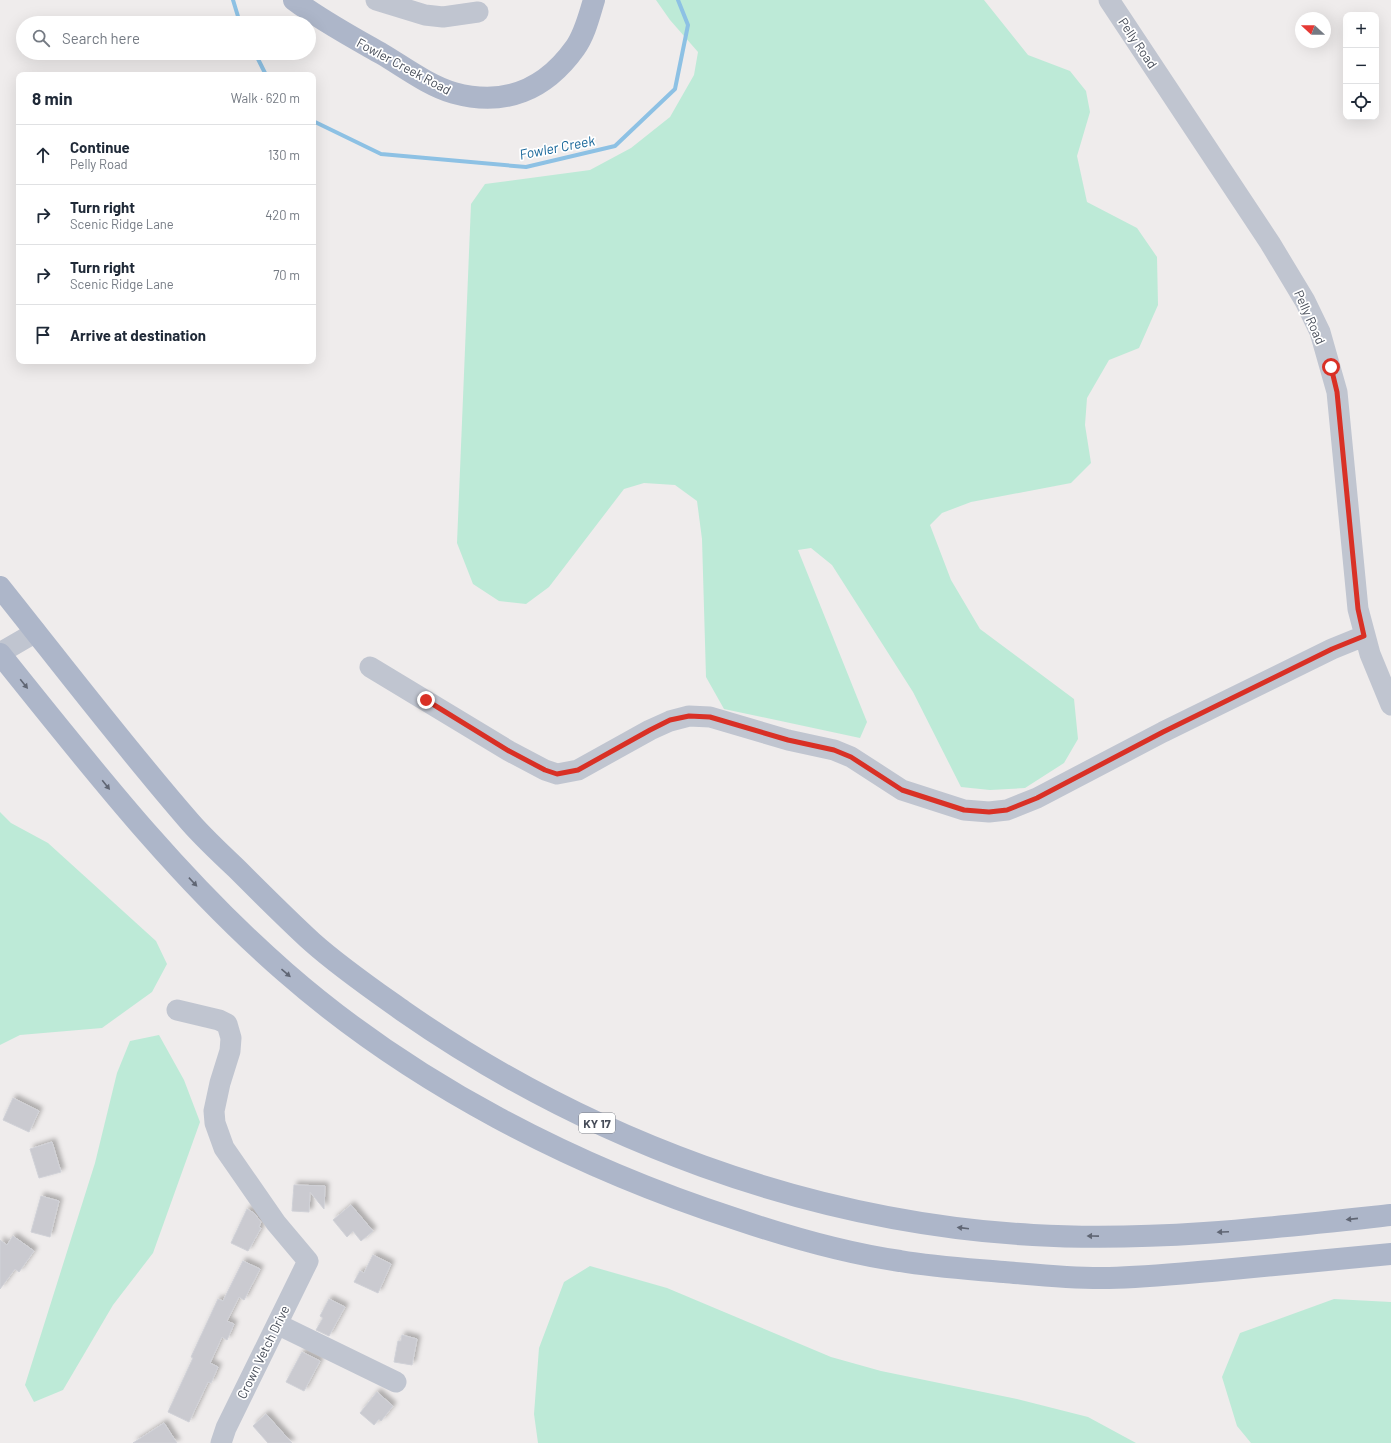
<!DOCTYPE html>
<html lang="en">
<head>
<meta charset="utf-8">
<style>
  :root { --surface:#fff; --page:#f2f2f3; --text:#1f2937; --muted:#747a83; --line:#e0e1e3 }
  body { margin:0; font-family:Barlow,sans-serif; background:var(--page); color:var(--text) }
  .controls { position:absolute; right:12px; top:12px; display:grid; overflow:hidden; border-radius:8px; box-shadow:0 4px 16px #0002 }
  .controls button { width:36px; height:36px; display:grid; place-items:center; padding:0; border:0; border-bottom:1px solid var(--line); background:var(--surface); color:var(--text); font:20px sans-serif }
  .compass { position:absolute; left:1295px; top:12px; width:36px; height:36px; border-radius:50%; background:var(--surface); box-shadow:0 4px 16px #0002; rotate:291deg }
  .stop { position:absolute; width:12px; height:12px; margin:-9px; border:3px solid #d93025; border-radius:50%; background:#fff }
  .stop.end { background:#d93025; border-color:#fff; box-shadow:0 1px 4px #0008 }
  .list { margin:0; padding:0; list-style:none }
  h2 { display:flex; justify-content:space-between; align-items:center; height:52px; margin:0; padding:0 16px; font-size:17px }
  h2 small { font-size:13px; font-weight:400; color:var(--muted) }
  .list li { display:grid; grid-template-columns:26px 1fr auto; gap:12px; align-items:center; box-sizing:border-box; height:60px; padding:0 16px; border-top:1px solid var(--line) }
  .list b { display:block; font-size:15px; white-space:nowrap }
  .list p { margin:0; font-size:13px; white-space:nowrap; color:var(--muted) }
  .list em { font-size:13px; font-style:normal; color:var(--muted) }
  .icon { flex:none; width:22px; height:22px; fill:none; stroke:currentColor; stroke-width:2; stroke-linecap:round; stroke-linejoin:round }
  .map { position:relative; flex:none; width:1391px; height:1443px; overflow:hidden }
  .search { position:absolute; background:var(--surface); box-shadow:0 4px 16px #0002; left:16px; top:16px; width:300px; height:44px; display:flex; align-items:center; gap:10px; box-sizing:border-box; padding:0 14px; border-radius:22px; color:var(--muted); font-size:15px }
  .panel { position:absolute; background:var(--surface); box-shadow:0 4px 16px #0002; left:16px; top:72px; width:300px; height:292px; border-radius:8px }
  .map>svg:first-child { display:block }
</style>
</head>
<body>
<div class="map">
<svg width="1391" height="1443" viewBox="0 0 1391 1443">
  <defs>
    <filter id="shadow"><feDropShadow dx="3.5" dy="-3.5" stdDeviation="2" flood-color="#0004"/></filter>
  </defs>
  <rect width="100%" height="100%" fill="#efecec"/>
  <path fill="#bdead7" d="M656 0H984L1028 55 1070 71 1086 91 1090 112 1077 156 1087 202 1137 228 1157 257 1158 305 1139 348 1109 360 1087 398 1085 425 1091 463 1071 483 971 502 942 513 930 525 951 580 980 629 1074 699 1078 739 1064 763 1025 788 990 790 961 787 913 692 832 565 811 548 798 550 867 722 860 738 724 709 706 677 702 539 697 501 675 485 644 483 624 489 549 587 526 604 499 601 473 584 457 543 471 204 485 184 590 170 631 148 670 117 694 75 698 52 670 20Z
    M0 812 11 823 48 843 156 941 167 964 152 992 102 1028 20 1035 0 1045Z
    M159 1035 184 1080 200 1122 153 1253 113 1305 63 1390 34 1402 25 1385 95 1163 117 1073 130 1041Z
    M590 1266 667 1288 831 1357 881 1371 1017 1399 1088 1417 1136 1443H538L534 1414 539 1348 564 1282Z
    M1334 1299 1391 1302V1443H1251L1237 1426 1222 1377 1240 1333Z"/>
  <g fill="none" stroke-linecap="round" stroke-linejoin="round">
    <path stroke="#8dc1e4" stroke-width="4" d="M233 0 240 23
      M255 53 266 75
      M313 121 381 154 526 167 615 146 675 89 688 25 678 0"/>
  </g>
  <path fill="#cacad0" stroke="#d0d1d7" filter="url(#shadow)" d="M13 1098 39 1111 29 1132 3 1120Z
    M52 1142 61 1172 39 1178 30 1149Z
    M294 1185 325 1186 324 1209 310 1192 309 1212 292 1211Z
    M41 1196 59 1201 50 1237 31 1232Z
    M351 1205 373 1231 361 1241 353 1231 347 1237 333 1220Z
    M247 1209 254 1213 261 1222 259 1227 261 1228 248 1251 231 1243Z
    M13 1236 34 1251 19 1272 15 1269 0 1289V1240L7 1245Z
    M373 1255 391 1264 378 1293 354 1282 360 1271 364 1273Z
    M243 1261 260 1269 244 1300 239 1297 227 1321 234 1324 227 1340 222 1337 210 1363 218 1367 211 1383 208 1382 189 1422 168 1412 193 1358 191 1357 218 1299 223 1301Z
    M329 1299 345 1307 329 1336 316 1330 323 1318 320 1316Z
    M402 1335 417 1339 412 1365 394 1362 398 1341H401Z
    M302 1352 320 1361 304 1391 286 1382Z
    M377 1392 393 1406 381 1421 379 1419 374 1425 360 1413Z
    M266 1414 292 1443H268L253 1426Z
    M164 1423 177 1443H133Z"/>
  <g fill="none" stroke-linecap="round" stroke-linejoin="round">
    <path stroke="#c0c5d0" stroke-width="21" d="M376 0 425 15 443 17 478 12
      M1109 0 1270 243 1305 301 1320 332 1337 392 1358 609 1370 654 1391 705
      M0 653 36 632
      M370 667 509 751 545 770 557 774 578 770 650 730 670 721 689 716 710 717 788 740 834 750 851 757 902 790 964 810 989 812 1007 810 1037 798 1163 732 1332 649 1364 636
      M177 1010 219 1020 227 1024 231 1038 230 1051 220 1083 214 1111 215 1123 224 1148 276 1223 308 1261 226 1428 221 1443
      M277 1324 396 1382"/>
    <path stroke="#adb6c9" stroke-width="22" d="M294 0C322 21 352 37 382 54 404 67 429 86 454 93 505 107 545 90 575 48 585 34 589 16 594 0
      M0 587C63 666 124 746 190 822 204 838 220 853 236 868 261 893 286 918 312 942 340 967 372 989 403 1011 587 1139 808 1222 1033 1235 1153 1242 1272 1228 1391 1215
      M0 654C90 766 177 878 285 972 413 1084 575 1167 736 1219 789 1237 844 1253 900 1261 935 1267 970 1269 1004 1272 1039 1275 1074 1279 1109 1278 1147 1277 1185 1273 1222 1270 1278 1265 1335 1259 1391 1254"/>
  </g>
  <defs><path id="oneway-solid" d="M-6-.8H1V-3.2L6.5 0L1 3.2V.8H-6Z"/></defs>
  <g fill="#606674">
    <use href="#oneway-solid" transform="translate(24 684) rotate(51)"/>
    <use href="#oneway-solid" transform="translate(106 785) rotate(51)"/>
    <use href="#oneway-solid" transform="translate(193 882) rotate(47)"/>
    <use href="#oneway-solid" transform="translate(286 973) rotate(41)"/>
    <use href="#oneway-solid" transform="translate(1352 1219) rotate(174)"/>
    <use href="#oneway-solid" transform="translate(963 1228) rotate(-173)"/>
    <use href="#oneway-solid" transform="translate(1223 1232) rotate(177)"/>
    <use href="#oneway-solid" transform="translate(1093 1236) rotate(-179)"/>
  </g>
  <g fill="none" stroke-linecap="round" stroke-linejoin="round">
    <path stroke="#d93025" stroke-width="5" d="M426 700 509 751 545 770 557 774 578 770 650 730 670 720 689 716 710 717 788 740 834 750 851 757 902 790 964 810 989 812 1007 810 1037 798 1163 732 1332 649 1364 636 1358 609 1337 392 1331 367"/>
  </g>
  <g text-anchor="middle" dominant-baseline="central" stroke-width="3.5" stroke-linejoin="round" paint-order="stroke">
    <rect fill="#fff" stroke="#7e828a" stroke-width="1" x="579" y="1113" width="36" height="20" rx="3"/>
    <g font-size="12" font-weight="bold" fill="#464c58">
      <text x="597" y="1123">KY 17</text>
    </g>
    <g font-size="13" fill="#464c58" stroke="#fff">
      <text transform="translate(1138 43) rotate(56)">Pelly Road</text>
      <text transform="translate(404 66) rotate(28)">Fowler Creek Road</text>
      <text transform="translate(1310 317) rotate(66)">Pelly Road</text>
      <text transform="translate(263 1352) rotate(-64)">Crown Vetch Drive</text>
    </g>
    <g font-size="14" font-style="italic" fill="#176699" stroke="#fff">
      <text transform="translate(557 147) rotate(-11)">Fowler Creek</text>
    </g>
  </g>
</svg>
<div class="controls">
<button>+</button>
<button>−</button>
<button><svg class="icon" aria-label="locate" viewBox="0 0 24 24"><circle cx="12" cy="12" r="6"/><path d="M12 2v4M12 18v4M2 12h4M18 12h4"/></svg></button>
</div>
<svg class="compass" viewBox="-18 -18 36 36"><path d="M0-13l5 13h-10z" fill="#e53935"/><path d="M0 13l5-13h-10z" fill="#747a83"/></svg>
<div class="stop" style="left:1331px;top:367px"></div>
<div class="stop end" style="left:426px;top:700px"></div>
<div class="search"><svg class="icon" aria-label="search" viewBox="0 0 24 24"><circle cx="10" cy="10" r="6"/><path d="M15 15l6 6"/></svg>Search here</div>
<section class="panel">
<h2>8 min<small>Walk · 620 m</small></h2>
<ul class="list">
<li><svg class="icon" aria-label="ahead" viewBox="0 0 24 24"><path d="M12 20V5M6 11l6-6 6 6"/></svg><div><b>Continue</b><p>Pelly Road</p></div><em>130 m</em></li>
<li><svg class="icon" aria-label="right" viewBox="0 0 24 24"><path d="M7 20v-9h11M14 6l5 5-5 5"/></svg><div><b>Turn right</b><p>Scenic Ridge Lane</p></div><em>420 m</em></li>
<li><svg class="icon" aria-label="right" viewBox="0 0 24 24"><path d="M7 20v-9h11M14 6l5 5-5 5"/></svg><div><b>Turn right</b><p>Scenic Ridge Lane</p></div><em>70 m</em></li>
<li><svg class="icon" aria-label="arrive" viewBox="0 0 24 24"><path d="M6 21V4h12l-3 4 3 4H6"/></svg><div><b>Arrive at destination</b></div></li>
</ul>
</section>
</div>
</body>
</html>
